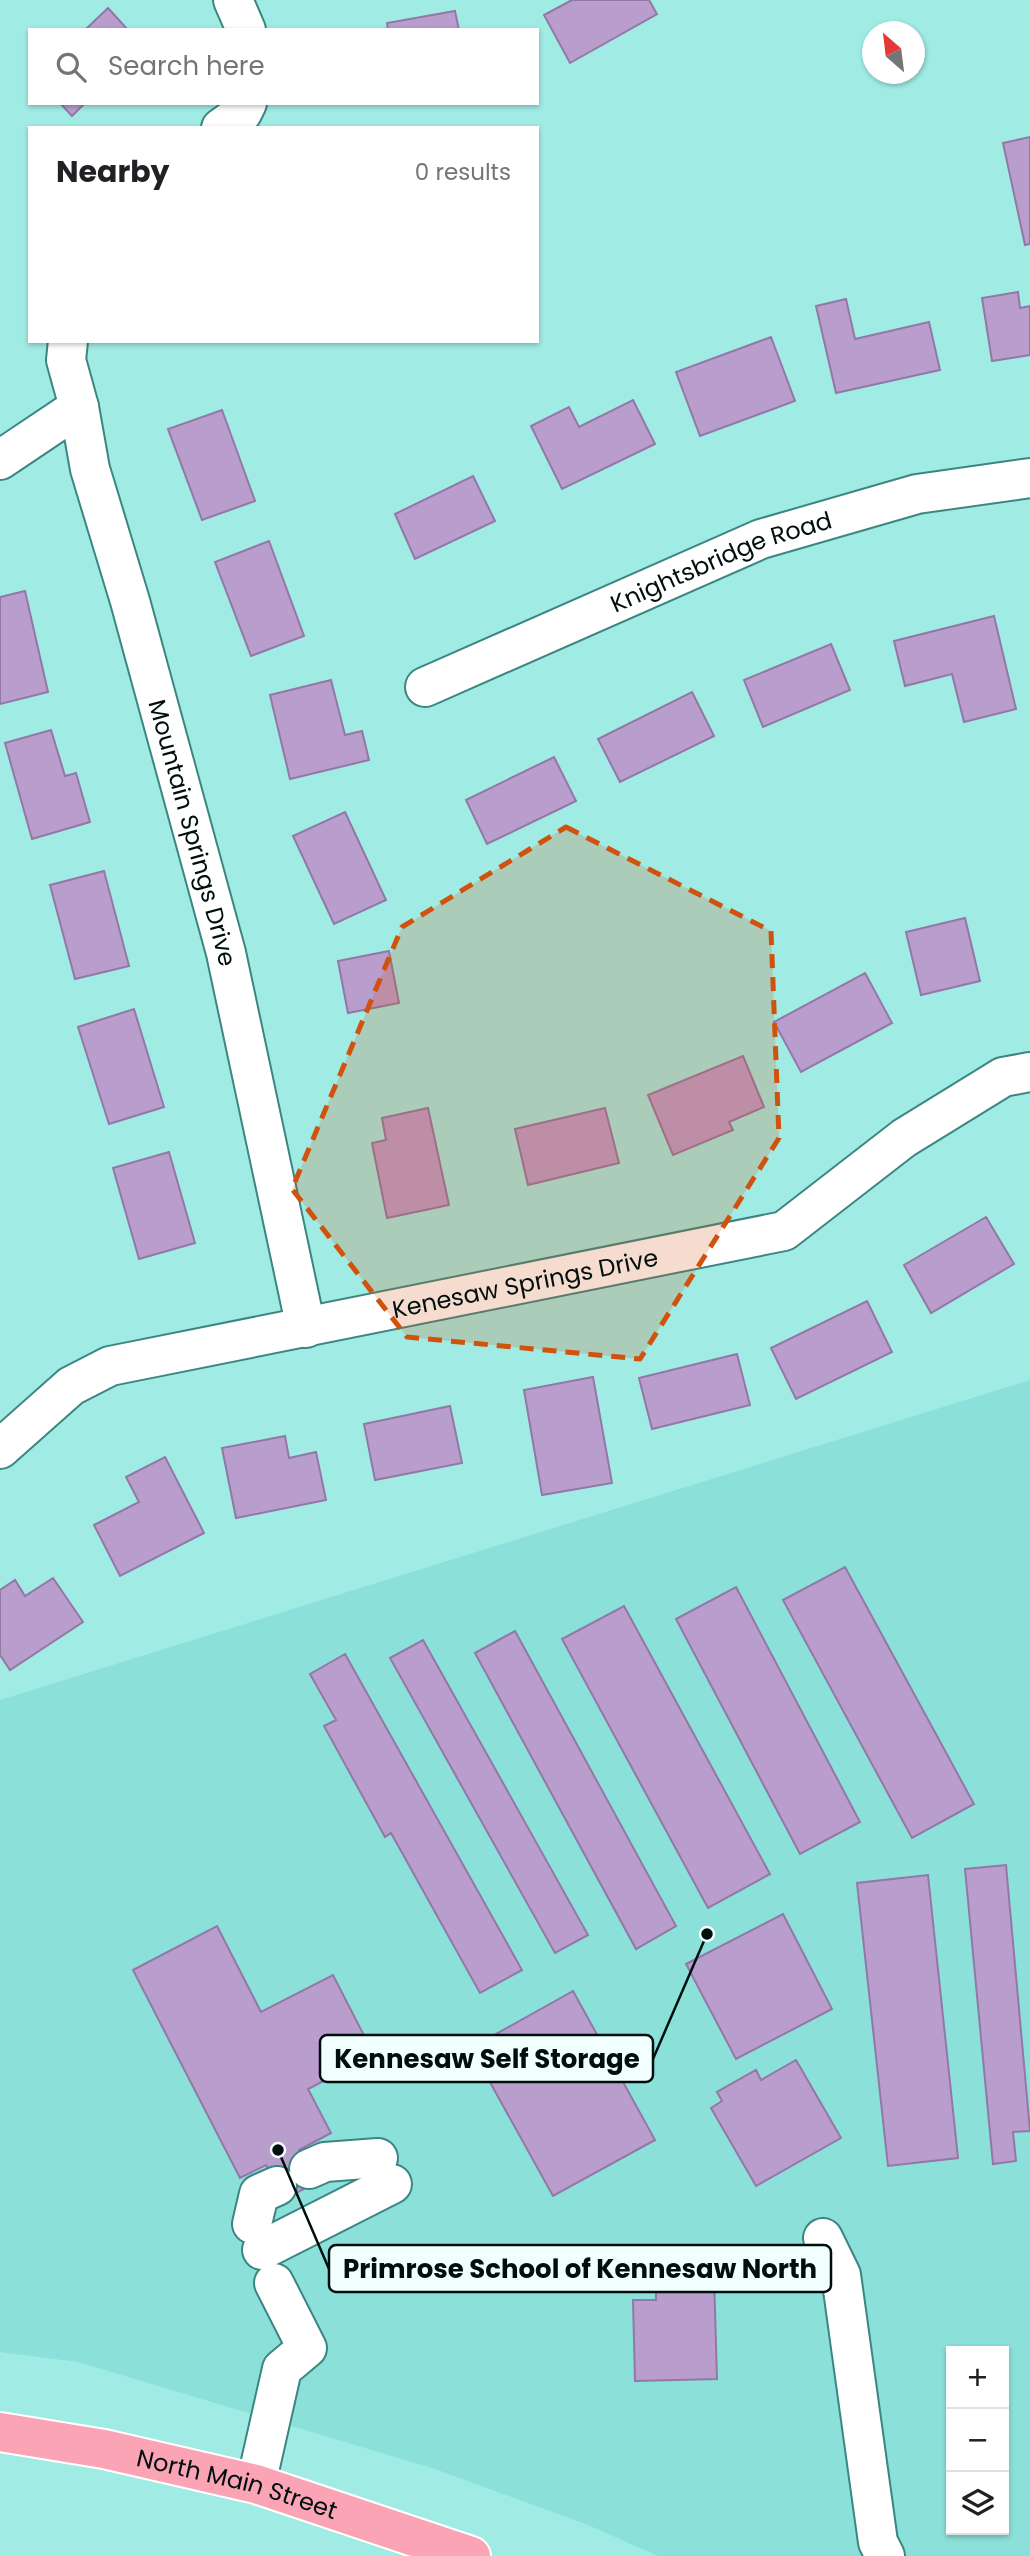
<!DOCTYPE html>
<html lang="en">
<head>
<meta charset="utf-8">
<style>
  :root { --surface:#fff; --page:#f6f6f6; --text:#202124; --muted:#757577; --line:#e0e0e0 }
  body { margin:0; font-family:Poppins,sans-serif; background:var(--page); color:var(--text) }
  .controls { position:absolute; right:21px; bottom:21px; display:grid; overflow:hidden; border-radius:0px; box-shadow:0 2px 5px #0004 }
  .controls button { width:63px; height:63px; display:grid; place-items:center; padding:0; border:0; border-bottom:2px solid var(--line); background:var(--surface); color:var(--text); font:35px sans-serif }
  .compass { position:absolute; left:862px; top:21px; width:63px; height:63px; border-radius:50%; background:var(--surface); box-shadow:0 2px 5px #0004; rotate:332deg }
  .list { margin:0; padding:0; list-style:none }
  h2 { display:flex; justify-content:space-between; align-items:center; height:91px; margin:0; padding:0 28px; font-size:30px }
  h2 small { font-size:23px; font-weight:400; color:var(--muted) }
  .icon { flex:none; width:38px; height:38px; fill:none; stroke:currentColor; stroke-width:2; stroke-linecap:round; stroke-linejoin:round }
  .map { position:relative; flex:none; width:1030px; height:2556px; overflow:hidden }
  .search { position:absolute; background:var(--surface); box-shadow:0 2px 5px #0004; left:28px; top:28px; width:511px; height:77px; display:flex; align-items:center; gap:18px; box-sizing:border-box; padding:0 24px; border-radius:0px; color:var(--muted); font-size:26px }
  .panel { position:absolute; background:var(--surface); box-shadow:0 2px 5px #0004; left:28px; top:126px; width:511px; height:217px; border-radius:0px }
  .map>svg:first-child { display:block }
</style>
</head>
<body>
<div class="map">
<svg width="1030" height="2556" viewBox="0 0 1030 2556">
  <rect width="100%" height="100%" fill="#a1ebe5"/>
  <path fill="#8be0da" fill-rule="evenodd" d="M1030 1380V2556H658L588 2525 435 2469 78 2362 0 2352V1700ZM951 2351H1004V2530H951Z"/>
  <path fill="#b99ecd" stroke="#9278a6" stroke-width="2" d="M572 0H649L657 14 570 63 544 15Z
    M108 8 128 30H85Z
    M455 11 459 30H388L387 23Z
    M60 103H85L72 116Z
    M1030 137V244L1025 245 1003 143Z
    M1018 292 1020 308 1030 306V355L992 361 982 298Z
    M846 299 855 339 929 322 940 370 836 393 816 306Z
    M771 337 795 401 700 436 676 372Z
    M633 400 655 444 562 489 531 426 569 407 579 427Z
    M222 410 255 501 202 520 168 429Z
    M473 476 495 521 415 559 395 514Z
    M269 541 304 636 251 656 215 562Z
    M25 591 48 692 0 704V597Z
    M994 616 1016 709 964 722 952 674 905 686 894 641Z
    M831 644 850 690 763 727 744 680Z
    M331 680 345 735 362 731 369 760 290 779 270 695Z
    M692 692 714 736 620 782 598 739Z
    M51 730 65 776 76 773 90 822 32 839 5 743Z
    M554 757 576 801 487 844 466 800Z
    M345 812 386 900 334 924 293 836Z
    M104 871 129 966 75 979 50 885Z
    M965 918 980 981 921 995 906 932Z
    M389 951 399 1003 348 1013 338 961Z
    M865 973 892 1023 801 1072 774 1022Z
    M134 1009 164 1107 109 1124 78 1027Z
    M743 1056 764 1107 729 1122 733 1130 673 1155 648 1095Z
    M428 1108 449 1205 387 1218 372 1143 386 1140 382 1118Z
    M605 1108 619 1163 528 1185 515 1129Z
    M169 1152 195 1243 139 1259 113 1168Z
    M986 1217 1014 1264 931 1313 904 1265Z
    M867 1301 892 1352 796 1399 771 1348Z
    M737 1354 750 1405 652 1429 639 1378Z
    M593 1377 612 1483 542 1495 524 1390Z
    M450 1406 462 1463 375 1480 364 1424Z
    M285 1436 289 1458 316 1452 326 1500 236 1518 222 1448Z
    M165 1457 204 1533 120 1576 94 1525 139 1502 126 1477Z
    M845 1567 974 1804 912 1838 783 1600Z
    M53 1578 83 1622 10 1670 0 1655V1590L15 1580 25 1596Z
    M736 1587 860 1822 800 1854 676 1619Z
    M624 1606 770 1874 708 1908 562 1639Z
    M515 1631 676 1926 636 1949 475 1653Z
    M423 1640 588 1935 555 1953 390 1658Z
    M345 1654 522 1970 480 1993 391 1833 385 1837 324 1726 336 1720 310 1674Z
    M1006 1865 1030 2131 1013 2132 1016 2161 993 2164 965 1869Z
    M928 1875 958 2158 888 2166 857 1883Z
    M783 1914 832 2009 736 2059 686 1964Z
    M217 1926 261 2012 333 1975 374 2055 308 2089 331 2133 299 2150 316 2183 284 2199 266 2165 240 2178 133 1970Z
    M573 1991 655 2140 553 2196 471 2048Z
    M796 2060 841 2138 756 2186 711 2108 722 2101 717 2092 756 2070 761 2080Z
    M714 2275 717 2379 635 2381 633 2300H656V2276Z"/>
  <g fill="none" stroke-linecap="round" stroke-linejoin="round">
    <defs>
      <g id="minor">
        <path d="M233 0 246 30"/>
        <path d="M221 128 242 113 247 103"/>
        <path id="s1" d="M68 341 66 360 79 407 90 469 130 601 226 953 306 1328"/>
        <path d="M0 460 79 407"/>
        <path id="s2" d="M425 687 761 539 917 494 1030 478"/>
        <path id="s3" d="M0 1449 71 1386 110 1366 784 1231 904 1138 1003 1077 1030 1072"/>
        <path d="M309 2169 325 2162 378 2158"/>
        <path d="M252 2224 259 2194 277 2186"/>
        <path d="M823 2238 841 2275 878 2542 885 2556"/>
        <path d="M262 2250 392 2184"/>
        <path d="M256 2484 282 2369 307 2348 274 2283"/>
      </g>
      <g id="major">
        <path id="s4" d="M0 2432 104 2449 256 2484 471 2556"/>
      </g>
    </defs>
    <use href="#minor" stroke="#3c8682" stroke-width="42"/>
    <use href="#major" stroke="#fff" stroke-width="42"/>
    <use href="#minor" stroke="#fff" stroke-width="38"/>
    <use href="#major" stroke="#faa4b5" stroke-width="38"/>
  </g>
  <path fill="#d1520c" fill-opacity="0.2" stroke="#d1520c" stroke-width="5" stroke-dasharray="14 9" stroke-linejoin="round" d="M566 827 771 931 779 1138 640 1359 407 1337 292 1189 402 927Z"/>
  <g text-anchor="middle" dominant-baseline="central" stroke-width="5" stroke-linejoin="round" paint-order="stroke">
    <g font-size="24" fill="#000f0e" stroke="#f1fffe">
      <text stroke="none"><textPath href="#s2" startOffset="322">Knightsbridge Road</textPath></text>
      <text stroke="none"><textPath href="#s1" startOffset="509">Mountain Springs Drive</textPath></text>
      <text stroke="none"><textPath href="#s3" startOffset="562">Kenesaw Springs Drive</textPath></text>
      <text stroke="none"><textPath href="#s4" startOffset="243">North Main Street</textPath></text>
    </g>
  </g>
  <path fill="none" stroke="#000f0e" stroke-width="2.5" d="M707 1934L653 2059M278 2150L329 2269"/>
  <g fill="#000f0e" stroke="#f1fffe" stroke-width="2.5">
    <circle cx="707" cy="1934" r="7"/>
    <circle cx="278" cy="2150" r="7"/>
  </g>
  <g fill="#f1fffe" stroke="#000f0e" stroke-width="2.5">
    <rect x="320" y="2035" width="333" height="47" rx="7"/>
    <rect x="329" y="2245" width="502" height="47" rx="7"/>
  </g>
  <g font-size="26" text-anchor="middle" font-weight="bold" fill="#000f0e">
    <text x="487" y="2068">Kennesaw Self Storage</text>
    <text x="580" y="2278">Primrose School of Kennesaw North</text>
  </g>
</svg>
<div class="controls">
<button>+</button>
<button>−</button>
<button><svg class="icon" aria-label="layers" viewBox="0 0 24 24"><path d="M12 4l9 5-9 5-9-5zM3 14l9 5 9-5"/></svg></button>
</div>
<svg class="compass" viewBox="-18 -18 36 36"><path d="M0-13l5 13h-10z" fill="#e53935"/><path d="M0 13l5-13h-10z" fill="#757577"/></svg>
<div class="search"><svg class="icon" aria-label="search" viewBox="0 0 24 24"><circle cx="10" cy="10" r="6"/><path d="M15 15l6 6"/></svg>Search here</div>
<section class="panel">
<h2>Nearby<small>0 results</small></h2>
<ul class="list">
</ul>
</section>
</div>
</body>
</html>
